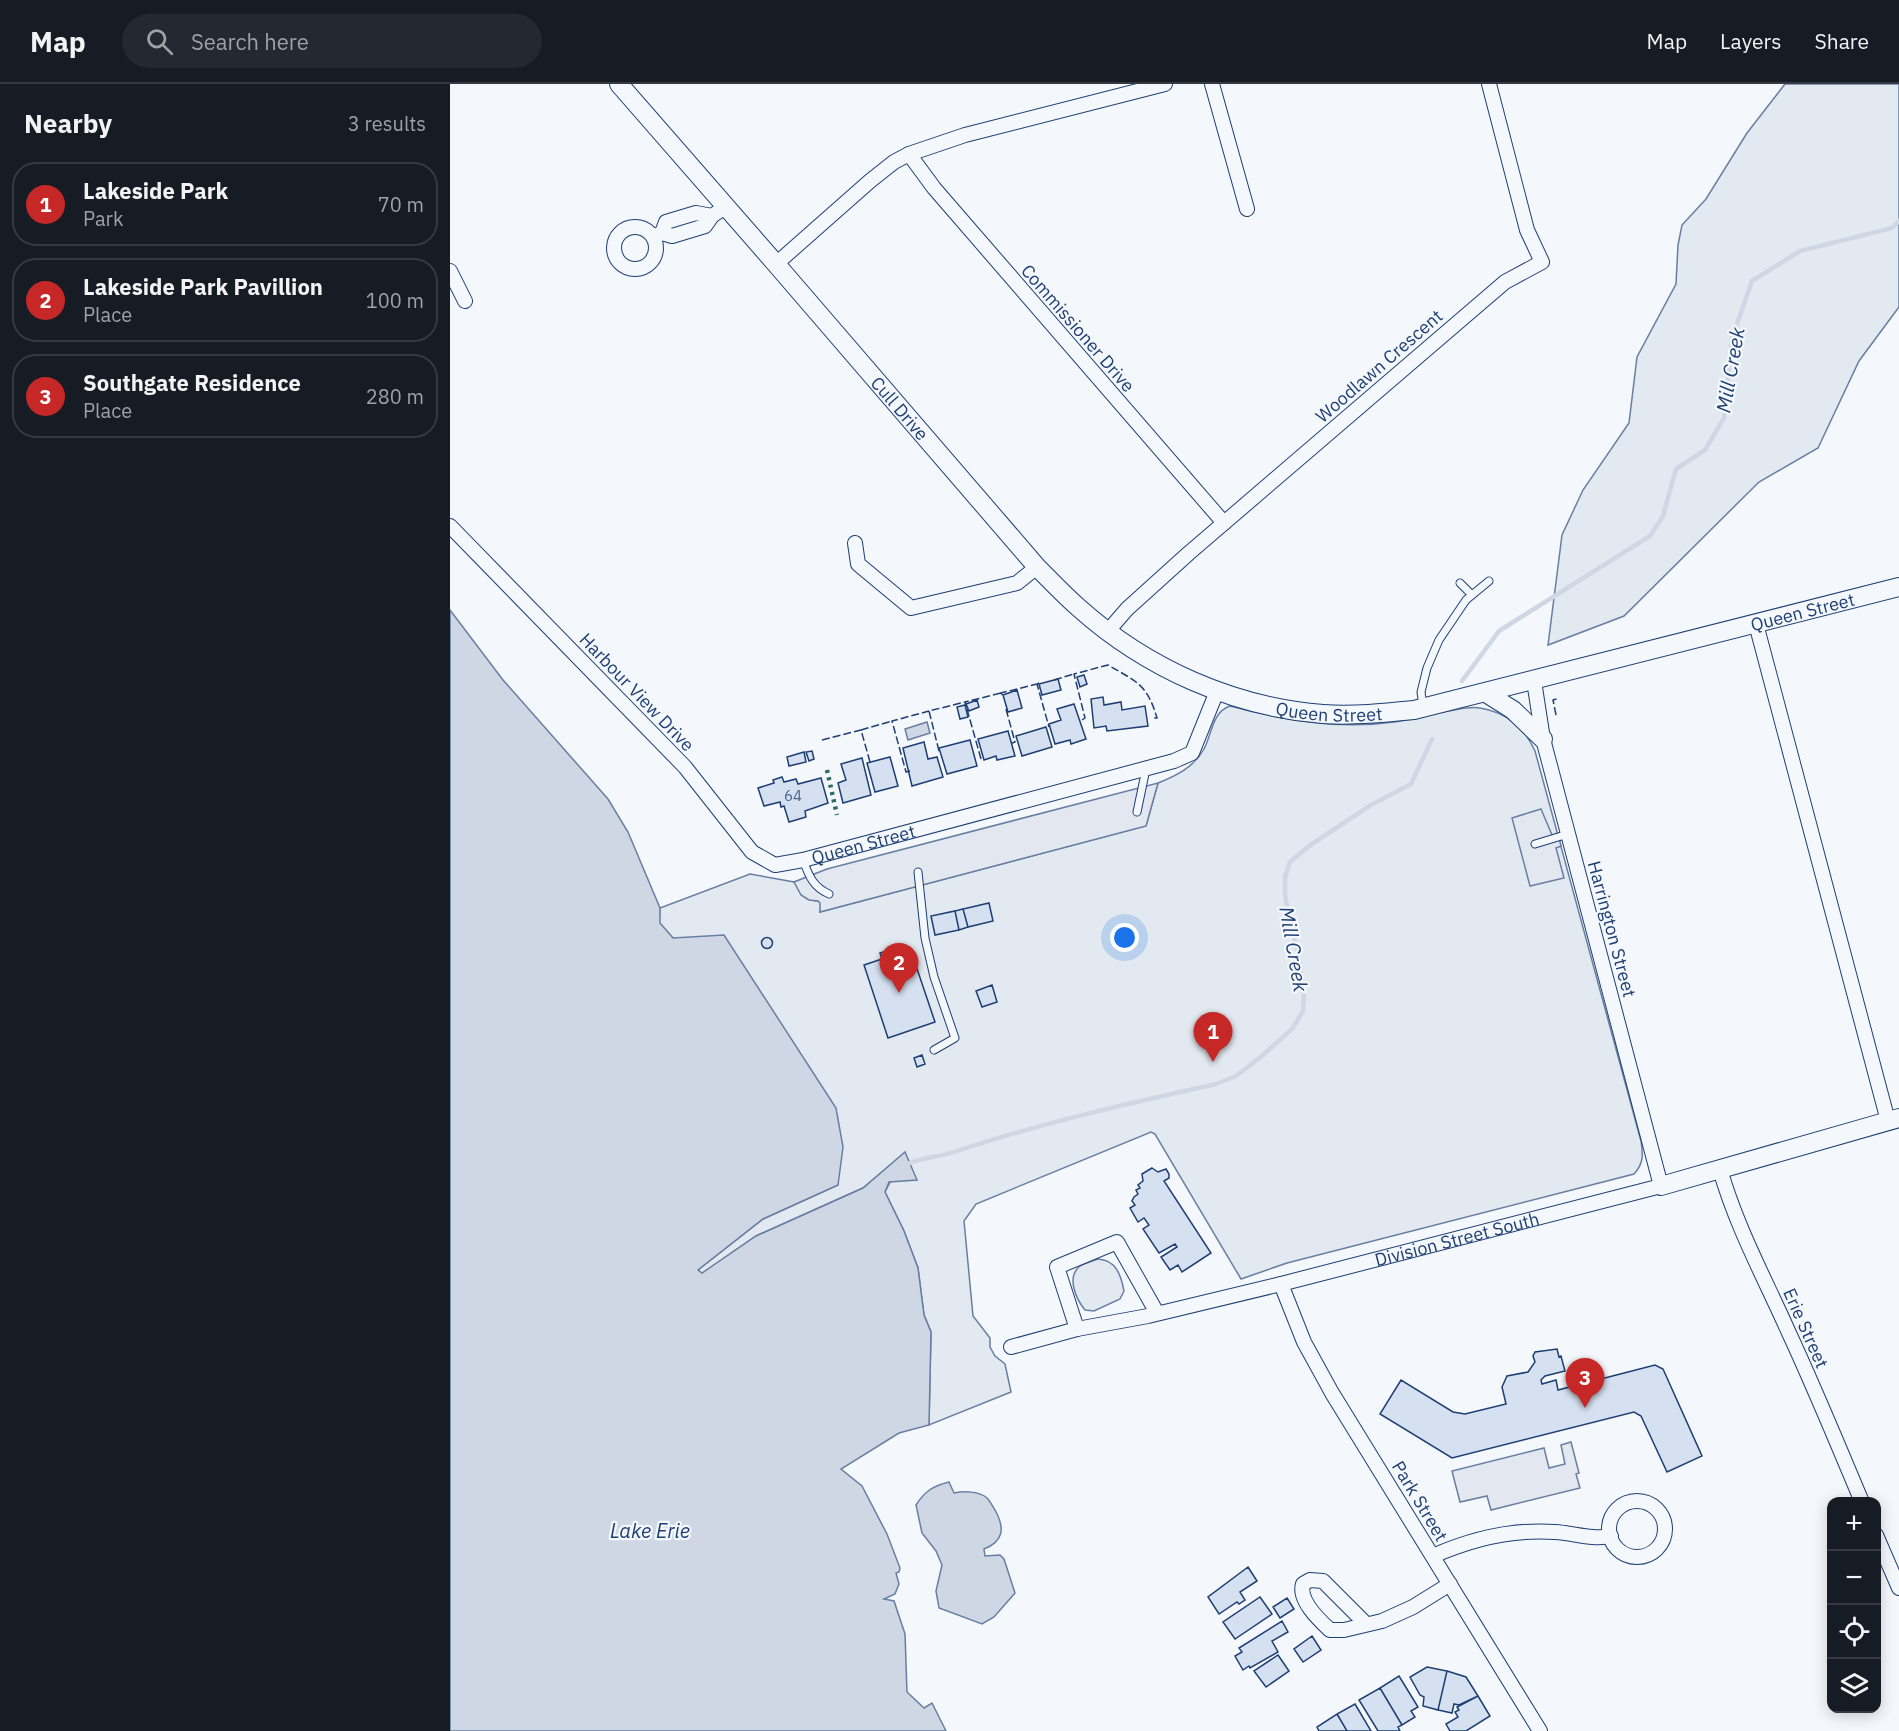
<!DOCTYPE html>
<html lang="en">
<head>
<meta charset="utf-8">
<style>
  :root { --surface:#171b24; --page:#242831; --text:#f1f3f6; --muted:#9ea1a6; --line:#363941; --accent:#c62828 }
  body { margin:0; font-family:"IBM Plex Sans",sans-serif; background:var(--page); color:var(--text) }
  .controls { position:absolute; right:18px; bottom:18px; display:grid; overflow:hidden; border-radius:12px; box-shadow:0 3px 15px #0003 }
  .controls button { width:54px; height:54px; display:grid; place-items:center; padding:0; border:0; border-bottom:2px solid var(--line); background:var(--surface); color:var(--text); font:30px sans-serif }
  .you { position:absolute; left:675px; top:854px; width:21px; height:21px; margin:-15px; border:4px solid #fff; border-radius:50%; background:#1a73e8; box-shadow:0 0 0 9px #1a73e833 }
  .badge { display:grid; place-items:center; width:39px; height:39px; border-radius:50%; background:var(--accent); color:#fff; font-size:20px; font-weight:700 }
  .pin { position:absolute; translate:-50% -50px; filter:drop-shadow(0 2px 3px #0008) }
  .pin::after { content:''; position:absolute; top:32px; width:21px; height:18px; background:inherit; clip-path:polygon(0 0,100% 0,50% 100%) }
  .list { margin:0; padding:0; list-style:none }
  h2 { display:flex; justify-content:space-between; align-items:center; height:78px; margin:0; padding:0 24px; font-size:26px }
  h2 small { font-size:20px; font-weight:400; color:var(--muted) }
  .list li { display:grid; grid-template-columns:39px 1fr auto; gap:18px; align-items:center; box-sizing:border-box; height:84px; margin:0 12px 12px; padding:0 12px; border:2px solid var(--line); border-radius:24px }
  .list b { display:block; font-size:22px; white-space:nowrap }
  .list p { margin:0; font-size:20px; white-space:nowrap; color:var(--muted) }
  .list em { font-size:20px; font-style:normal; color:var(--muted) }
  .icon { flex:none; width:33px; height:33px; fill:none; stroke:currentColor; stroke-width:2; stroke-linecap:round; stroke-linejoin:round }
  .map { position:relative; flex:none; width:1449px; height:1647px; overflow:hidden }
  header { display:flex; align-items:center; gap:36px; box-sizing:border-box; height:84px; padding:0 30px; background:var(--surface); border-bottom:2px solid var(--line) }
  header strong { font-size:28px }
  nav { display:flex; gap:33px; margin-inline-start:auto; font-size:21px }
  .search { width:420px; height:54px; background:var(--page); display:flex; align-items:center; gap:15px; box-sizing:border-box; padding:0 21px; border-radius:33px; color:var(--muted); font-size:22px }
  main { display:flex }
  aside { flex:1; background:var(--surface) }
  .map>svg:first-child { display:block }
</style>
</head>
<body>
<header>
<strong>Map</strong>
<div class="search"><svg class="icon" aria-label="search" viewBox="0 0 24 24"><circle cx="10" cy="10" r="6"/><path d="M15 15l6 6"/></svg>Search here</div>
<nav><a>Map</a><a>Layers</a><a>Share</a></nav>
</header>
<main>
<aside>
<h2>Nearby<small>3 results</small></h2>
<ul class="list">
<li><span class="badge">1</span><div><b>Lakeside Park</b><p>Park</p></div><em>70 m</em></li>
<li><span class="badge">2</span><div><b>Lakeside Park Pavillion</b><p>Place</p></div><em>100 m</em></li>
<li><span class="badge">3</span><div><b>Southgate Residence</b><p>Place</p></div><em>280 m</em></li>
</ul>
</aside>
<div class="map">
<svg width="1449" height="1647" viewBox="0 0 1449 1647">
  <rect width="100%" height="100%" fill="#f4f7fb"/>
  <path fill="#e3e9f0" stroke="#687fa3" stroke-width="1.5" d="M1335 0H1449V223L1409 277 1368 364 1309 398 1174 532 1098 561 1112 451 1133 406 1179 339 1187 273 1226 200 1228 161 1232 141 1256 115 1297 49Z
    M780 622C833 636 889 646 944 638 965 636 1012 621 1030 624 1056 628 1075 644 1085 667L1191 1057C1193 1071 1194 1079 1184 1090L837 1179 791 1195 705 1050 701 1048 526 1120 514 1137 523 1232 540 1254V1263L545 1272 555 1280 561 1308 479 1341 481 1248 474 1231 468 1184 454 1147 435 1108 455 1069 413 1104 306 1152 252 1190 248 1186 313 1135 388 1101 223 854 209 839 210 824 300 790 344 798C353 809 351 816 368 817L371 819 370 828 696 742 708 699C726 692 744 683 754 665 762 650 762 628 780 622Z
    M648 1175C666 1176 671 1191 674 1207L670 1215 644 1227 635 1226C626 1215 616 1193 630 1182 635 1179 643 1177 648 1175Z"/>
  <path fill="#e3e8f0" stroke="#687fa3" stroke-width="1.5" d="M708 699 696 742 370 828V819L368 817 359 816 351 811 344 798 377 785Z
    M1091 725 1102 751 1108 750 1111 762 1106 764 1114 794 1080 802 1062 734Z
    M1121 1358 1129 1389 1126 1390 1130 1404 1041 1426 1037 1412 1010 1418 1002 1387 1094 1364 1099 1384 1115 1380 1111 1361Z"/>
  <path fill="#cfd7e4" stroke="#687fa3" stroke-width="1.5" d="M0 526 53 596 158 715 178 748 210 824V839L223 854 274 851 386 1024 393 1063 388 1101 313 1135 248 1186 252 1189 306 1152 413 1104 455 1068 467 1096 439 1098 435 1108 454 1147 468 1184 474 1231 481 1248 479 1341 449 1349 391 1385 412 1402 437 1450 450 1484 449 1488 446 1489 449 1500 445 1510 434 1515 444 1517 455 1550 457 1608 474 1624 482 1619 496 1647H0Z
    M477 638 480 649 458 656 455 645Z
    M499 1398 504 1409C514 1407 529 1407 537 1414 540 1417 543 1423 545 1426 555 1444 554 1457 534 1465L535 1472 550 1471 554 1475 565 1509 544 1533 532 1540 489 1524 486 1507 492 1481 486 1467 472 1449 466 1421C475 1407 483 1402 499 1398Z"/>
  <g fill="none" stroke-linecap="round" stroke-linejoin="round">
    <path stroke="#cfd7e4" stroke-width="4.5" d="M1012 597 1049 547 1200 452 1213 432 1226 385 1255 366 1274 334 1282 254 1302 197 1350 167 1442 144 1449 137
      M460 1079C473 1073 490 1073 504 1068 591 1039 676 1020 766 1000L786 992 812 972 842 945 853 927 854 912 848 867 841 843 835 811V793L840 778 859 762 921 721 961 700 982 655"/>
  </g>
  <path fill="#d5e0f0" stroke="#1d3f73" stroke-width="1.5" d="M634 591 637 600 630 603 627 593Z
    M608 595 611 606 592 611 589 600Z
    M567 606 572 624 558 628 553 611Z
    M653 613 654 621 671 618 672 626 695 622 698 642 657 647 656 642 644 644 641 615Z
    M527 616 529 623 519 627 516 620Z
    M624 620 636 655 621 660 620 656 605 660 599 640 611 636 607 625Z
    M515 621 518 633 510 635 507 623Z
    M596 643 602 663 572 672 566 652Z
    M558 647 565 672 547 676 546 672 534 676 528 655Z
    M520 656 527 682 497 690 489 664Z
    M474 658 478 675 487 673 493 693 462 702 453 664Z
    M362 667 364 675 359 677 356 668Z
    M354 668 356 678 339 682 337 673Z
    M440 673 448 702 425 708 417 679Z
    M412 674 421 711 393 719 388 699 396 696 391 680Z
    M332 693 334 698 346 695 348 700 371 694 378 719 355 727 356 733 339 738 334 722 331 723 330 718 314 722 308 704 324 699 323 696Z
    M539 819 543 837 518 843 513 825Z
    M513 825 518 843 509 846 505 827Z
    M505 827 509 846 485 851 481 832Z
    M311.5 859a5.5 5.5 0 1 1 11 0a5.5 5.5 0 1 1-11 0Z
    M460 864 485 938 438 954 414 881 432 875 430 869 440 866 442 871Z
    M542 901 547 918 532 923 526 907Z
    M472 971 475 980 467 983 464 974Z
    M702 1084 708 1088 716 1085 719 1090V1094L714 1097 761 1169 732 1188 728 1181 720 1186 711 1173 727 1163 725 1160 709 1169 693 1145 699 1141 694 1134 688 1138 680 1124 685 1121 682 1117 684 1113 688 1110 686 1106 690 1104 688 1101 693 1097 692 1090Z
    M1107 1265 1109 1273 1111 1272 1115 1287 1095 1292 1091 1296 1092 1300 1106 1296 1108 1306 1205 1281 1213 1285 1252 1372 1217 1388 1191 1332 1184 1328 1002 1374 930 1330 951 1296 1003 1328 1015 1330 1056 1320 1052 1303 1057 1292 1078 1288 1085 1278 1083 1272 1085 1268Z
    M798 1483 807 1497 790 1508 795 1516 789 1520 787 1518 769 1530 758 1513Z
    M810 1513 822 1530 785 1555 773 1538Z
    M837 1514 844 1525 830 1534 823 1523Z
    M832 1537 838 1548 822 1557 828 1568 800 1584 799 1582 793 1586 785 1572 792 1568 789 1564Z
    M862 1552 871 1566 853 1578 844 1565Z
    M828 1571 839 1587 816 1603 804 1587Z
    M977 1583 997 1587 988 1626 973 1622 974 1613 970 1611 960 1593Z
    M997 1587 1016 1593 1028 1612 1009 1621 1004 1620 1002 1629 988 1626Z
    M949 1592 968 1623 961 1627 965 1633 952 1641 930 1604Z
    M930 1604 952 1641 948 1643 950 1647H928L909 1616Z
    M1028 1612 1040 1632 1016 1647H1000L996 1640 1008 1633 1005 1628 1009 1626 1007 1623Z
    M905 1620 921 1647H897L887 1630Z
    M887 1630 897 1647H869L867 1643Z"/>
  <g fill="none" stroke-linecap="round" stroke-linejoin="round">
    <defs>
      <path id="service" d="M1010 499 1022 511
        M973 622 971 608 977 584 989 556 1016 516 1039 497
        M687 728 696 685
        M1085 760 1118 750
        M353 776C359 792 363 803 379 810
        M468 788 475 854 484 893 505 954 484 966"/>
      <g id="minor">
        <path d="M762 0 797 125"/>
        <path d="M459 70 484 104 774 439"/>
        <circle cx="185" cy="164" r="21"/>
        <path d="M212 149 222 152 255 142 262 132 275 123"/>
        <path d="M205 152 212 149 216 138 246 129 262 132"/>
        <path d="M326 180 420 97 444 78 459 70 515 51 715 0"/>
        <path d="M0 187 15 217"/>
        <path id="s1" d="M0 442 235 683 302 768 325 781 353 776 724 677 742 669 767 607"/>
        <path d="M405 459 408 480 461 524 567 499 587 483"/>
        <path d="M1306 540 1438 1037"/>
        <path d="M658 547 677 525 739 469 1055 198 1092 178 1077 146 1039 0"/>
        <path d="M1270 1085C1286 1142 1315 1195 1339 1249 1365 1305 1388 1361 1412 1418"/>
        <path d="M831 1200 854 1258 882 1309 1090 1647"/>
        <path d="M627 1245 607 1183 667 1158 707 1229"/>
        <path id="s2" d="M561 1263 627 1245 698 1232 831 1200 1211 1102 1093 655 1084 597"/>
        <circle cx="1187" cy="1445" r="28"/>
        <path d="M1426 1451 1449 1504"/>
        <path d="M983 1472C1021 1455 1063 1445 1105 1448 1124 1449 1142 1456 1161 1452"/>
        <path d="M916 1540 873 1497 860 1496 853 1500C848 1516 869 1536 880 1546H894L932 1537 963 1523 1000 1500"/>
      </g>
      <g id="tertiary">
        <path id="s3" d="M169 0 326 180 587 483C601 497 614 511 629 524 696 584 783 623 873 630 903 632 934 629 964 626L1449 503"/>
        <path d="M1036 609 1063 626 1093 655"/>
        <path d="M1211 1102 1449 1034"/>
      </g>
    </defs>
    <use href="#service" stroke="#1d3f73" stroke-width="9"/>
    <use href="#minor" stroke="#1d3f73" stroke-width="16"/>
    <use href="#tertiary" stroke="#1d3f73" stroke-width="20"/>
    <use href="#service" stroke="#f4f7fb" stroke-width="7"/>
    <use href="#minor" stroke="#f4f7fb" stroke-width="14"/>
    <use href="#tertiary" stroke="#f4f7fb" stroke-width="18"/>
    <path stroke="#2c6c60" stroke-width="4.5" stroke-dasharray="3 4.5" stroke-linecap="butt" d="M377 686 387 731"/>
    <path stroke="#1d3f73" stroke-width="1.5" stroke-dasharray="8 3" stroke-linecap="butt" d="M604 596 624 590
      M589 599 587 600 599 643
      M552 611 551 609 587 600
      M556 625 565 658 562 659
      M1106 631 1103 616 1107 615
      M632 636 635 634 624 590 658 581C687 598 697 600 707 634H704
      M372 656 411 646
      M489 667 479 627 515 618
      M531 675 515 618 551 609
      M420 678 411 646 442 637
      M460 687 456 688 442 637 479 627"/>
  </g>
  <g text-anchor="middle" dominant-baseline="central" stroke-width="4.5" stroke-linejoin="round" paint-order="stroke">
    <g font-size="15" fill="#4b6792">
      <text x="343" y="711">64</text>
    </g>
    <g font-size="18" fill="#1d3f73" stroke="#f4f7fb">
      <text transform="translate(628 244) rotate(49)">Commissioner Drive</text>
      <text transform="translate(929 282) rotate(-41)">Woodlawn Crescent</text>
      <text stroke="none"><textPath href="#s3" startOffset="429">Cull Drive</textPath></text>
      <text stroke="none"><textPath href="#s3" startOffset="1460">Queen Street</textPath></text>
      <text transform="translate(187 608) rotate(46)">Harbour View Drive</text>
      <text stroke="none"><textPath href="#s3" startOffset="974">Queen Street</textPath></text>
      <text stroke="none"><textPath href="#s1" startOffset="562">Queen Street</textPath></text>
      <text transform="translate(1162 845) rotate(75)">Harrington Street</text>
      <text stroke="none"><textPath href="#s2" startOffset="459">Division Street South</textPath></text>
      <text transform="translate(1356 1244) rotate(66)">Erie Street</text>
      <text transform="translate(970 1417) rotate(59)">Park Street</text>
    </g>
    <g font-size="20" font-style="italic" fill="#1d3f73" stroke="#f4f7fb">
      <text transform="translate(1280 286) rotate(-80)">Mill Creek</text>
      <text transform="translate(844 865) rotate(80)">Mill Creek</text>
      <text x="200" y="1446">Lake Erie</text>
    </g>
  </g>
</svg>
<div class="controls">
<button>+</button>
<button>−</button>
<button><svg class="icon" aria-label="locate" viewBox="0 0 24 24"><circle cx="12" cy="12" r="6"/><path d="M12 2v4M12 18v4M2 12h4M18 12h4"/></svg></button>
<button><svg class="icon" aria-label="layers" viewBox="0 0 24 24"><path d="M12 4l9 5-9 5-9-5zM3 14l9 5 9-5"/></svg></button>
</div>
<div class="you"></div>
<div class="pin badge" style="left:763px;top:978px">1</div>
<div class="pin badge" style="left:449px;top:909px">2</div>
<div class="pin badge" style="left:1135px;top:1324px">3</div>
</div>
</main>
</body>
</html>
